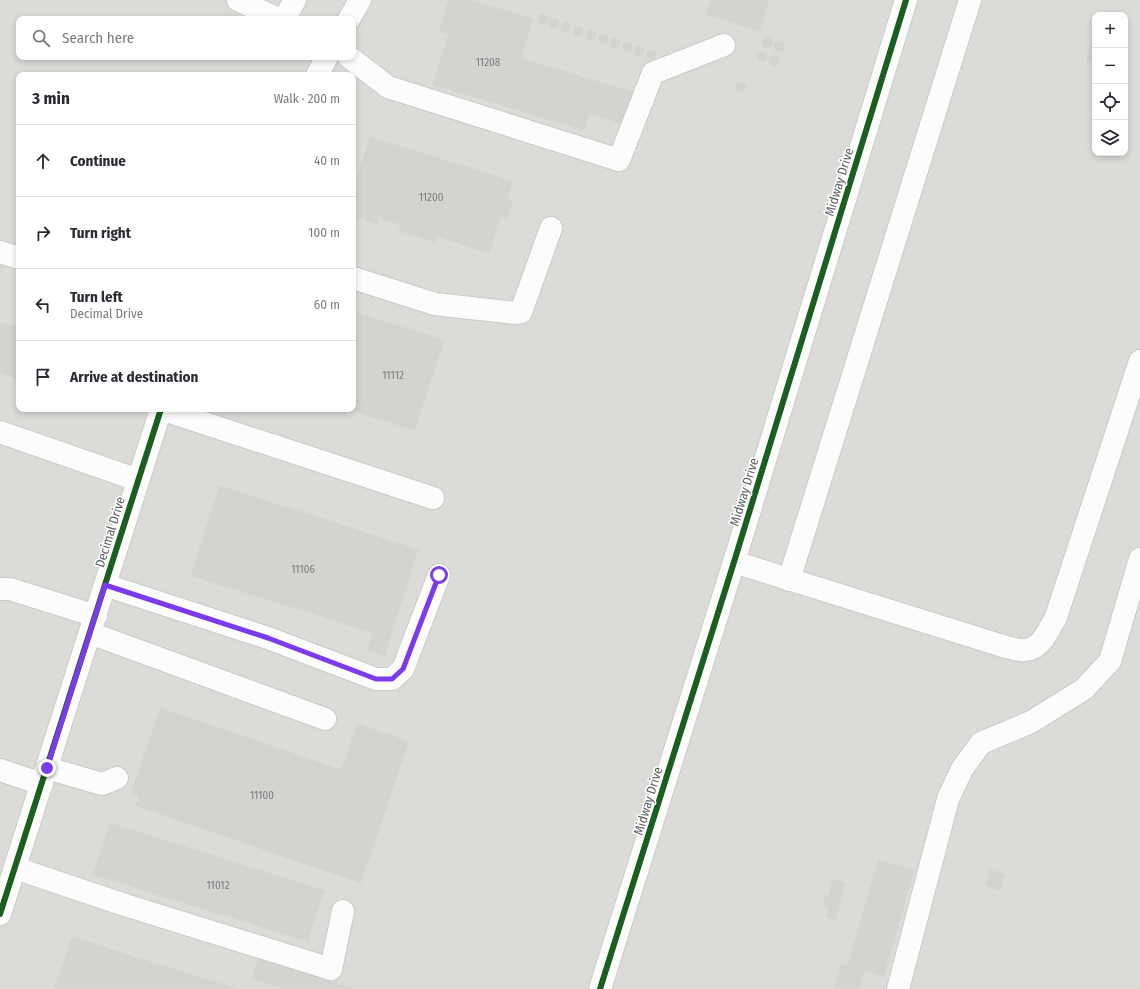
<!DOCTYPE html>
<html lang="en">
<head>
<meta charset="utf-8">
<style>
  :root { --surface:#fff; --page:#f2f2f3; --text:#2b2b33; --muted:#7c7c81; --line:#e1e1e2 }
  body { margin:0; font-family:"Fira Sans Condensed",sans-serif; background:var(--page); color:var(--text) }
  .controls { position:absolute; right:12px; top:12px; display:grid; overflow:hidden; border-radius:8px; box-shadow:0 2px 6px #0003 }
  .controls button { width:36px; height:36px; display:grid; place-items:center; padding:0; border:0; border-bottom:1px solid var(--line); background:var(--surface); color:var(--text); font:20px sans-serif }
  .stop { position:absolute; width:12px; height:12px; margin:-9px; border:3px solid #7c3aed; border-radius:50%; background:#fff }
  .stop.end { background:#7c3aed; border-color:#fff; box-shadow:0 1px 4px #0008 }
  .list { margin:0; padding:0; list-style:none }
  h2 { display:flex; justify-content:space-between; align-items:center; height:52px; margin:0; padding:0 16px; font-size:17px }
  h2 small { font-size:13px; font-weight:400; color:var(--muted) }
  .list li { display:grid; grid-template-columns:26px 1fr auto; gap:12px; align-items:center; box-sizing:border-box; height:72px; padding:0 16px; border-top:1px solid var(--line) }
  .list b { display:block; font-size:15px; white-space:nowrap }
  .list p { margin:0; font-size:13px; white-space:nowrap; color:var(--muted) }
  .list em { font-size:13px; font-style:normal; color:var(--muted) }
  .icon { flex:none; width:22px; height:22px; fill:none; stroke:currentColor; stroke-width:2; stroke-linecap:round; stroke-linejoin:round }
  .map { position:relative; flex:none; width:1140px; height:989px; overflow:hidden }
  .search { position:absolute; background:var(--surface); box-shadow:0 2px 6px #0003; left:16px; top:16px; width:340px; height:44px; display:flex; align-items:center; gap:10px; box-sizing:border-box; padding:0 14px; border-radius:8px; color:var(--muted); font-size:15px }
  .panel { position:absolute; background:var(--surface); box-shadow:0 2px 6px #0003; left:16px; top:72px; width:340px; height:340px; border-radius:8px }
  .map>svg:first-child { display:block }
</style>
</head>
<body>
<div class="map">
<svg width="1140" height="989" viewBox="0 0 1140 989">
  <rect width="100%" height="100%" fill="#ecece8"/>
  <path fill="#dcdbd8" fill-rule="evenodd" d="M0 0H1140V989H0ZM1095 15H1125V153H1095ZM19 19H353V57H19ZM19 75H353V409H19Z"/>
  <path fill="#d3d3d0" stroke="#dcdbd7" d="M448 0H472L534 18 522 58 635 92 624 125 590 114 584 131 432 85 448 34 438 32Z
    M710 0H770L761 32 705 15Z
    M537.5 19a5.5 5.5 0 1 1 11 0a5.5 5.5 0 1 1-11 0Z
    M548.5 23a5.5 5.5 0 1 1 11 0a5.5 5.5 0 1 1-11 0Z
    M560.5 27a5.5 5.5 0 1 1 11 0a5.5 5.5 0 1 1-11 0Z
    M572.5 31a5.5 5.5 0 1 1 11 0a5.5 5.5 0 1 1-11 0Z
    M585.5 35a5.5 5.5 0 1 1 11 0a5.5 5.5 0 1 1-11 0Z
    M1094 33H1095V64L1085 61Z
    M597.5 39a5.5 5.5 0 1 1 11 0a5.5 5.5 0 1 1-11 0Z
    M761 42a6 6 0 1 1 12 0a6 6 0 1 1-12 0Z
    M609.5 43a5.5 5.5 0 1 1 11 0a5.5 5.5 0 1 1-11 0Z
    M773 46a6 6 0 1 1 12 0a6 6 0 1 1-12 0Z
    M621.5 47a5.5 5.5 0 1 1 11 0a5.5 5.5 0 1 1-11 0Z
    M633.5 51a5.5 5.5 0 1 1 11 0a5.5 5.5 0 1 1-11 0Z
    M645.5 55a5.5 5.5 0 1 1 11 0a5.5 5.5 0 1 1-11 0Z
    M756.5 57a5.5 5.5 0 1 1 11 0a5.5 5.5 0 1 1-11 0Z
    M768 61a6 6 0 1 1 12 0a6 6 0 1 1-12 0Z
    M735.5 87a5.5 5.5 0 1 1 11 0a5.5 5.5 0 1 1-11 0Z
    M370 136 514 181 508 199 514 201 508 220 501 218 490 254 437 237 435 243 398 231 400 225 380 219 378 225 353 217V187Z
    M0 263 4 264 0 276Z
    M353 311 445 340 415 431 346 409H353Z
    M0 321 19 327V380L0 374Z
    M219 485 419 549 385 657 366 651 372 633 190 576Z
    M160 707 341 769 357 723 410 741 361 884 135 806 138 797 130 794Z
    M109 822 325 890 308 942 92 875Z
    M878 859 915 870 884 977 865 971 860 989H833L840 964 847 965Z
    M989 869 1006 874 1001 891 985 886Z
    M832 878 846 882 836 921 826 918 828 908 822 906 825 894 828 895Z
    M71 936 223 984 238 989H54Z
    M258 958 357 989H283L251 979Z"/>
  <g fill="none" stroke-linecap="round" stroke-linejoin="round">
    <defs>
      <path id="minor" d="M238 0 278 19
        M284 19 295 0
        M349 19 360 0
        M349 57 388 87 619 160 653 73 724 45
        M317 75 327 57
        M0 252 19 258
        M353 278 435 304 516 313 521 312 551 228
        M0 432 138 480
        M734 562 1006 647C1011 648 1016 650 1021 650 1040 652 1048 631 1056 617L1140 361
        M789 580 970 0
        M105 585 268 638 376 679H392L403 669 439 575
        M0 589H10L96 616
        M90 633 325 719
        M47 768 102 784 117 778
        M0 770 42 784
        M15 868 125 905 331 969 343 911
        M0 914 161 409 433 498
        M600 989 734 562 906 0
        M898 989 948 799 962 769 981 743 1031 722 1084 689 1110 661 1140 559"/>
    </defs>
    <use href="#minor" stroke="#cacac9" stroke-width="24"/>
    <use href="#minor" stroke="#fcfcfc" stroke-width="22"/>
    <defs>
      <path id="cycleway" d="M0 914 161 409
        M600 989 734 562 906 0"/>
    </defs>
    <use href="#cycleway" stroke="#fff" stroke-width="8"/>
    <use href="#cycleway" stroke="#1b5e20" stroke-width="6"/>
  </g>
  <g fill="none" stroke-linecap="round" stroke-linejoin="round">
    <path stroke="#7c3aed" stroke-width="5" d="M47 768 105 585 268 638 376 679H392L403 669 439 575"/>
  </g>
  <g text-anchor="middle" dominant-baseline="central" stroke-width="3" stroke-linejoin="round" paint-order="stroke">
    <g font-size="11" fill="#7c7e80">
      <text x="488" y="62">11208</text>
      <text x="431" y="197">11200</text>
      <text x="393" y="375">11112</text>
      <text x="303" y="569">11106</text>
      <text x="262" y="795">11100</text>
      <text x="218" y="885">11012</text>
    </g>
    <g font-size="13" fill="#5e6064" stroke="#fff">
      <text transform="translate(839 182) rotate(-73)">Midway Drive</text>
      <text transform="translate(744 492) rotate(-73)">Midway Drive</text>
      <text transform="translate(110 532) rotate(-73)">Decimal Drive</text>
      <text transform="translate(648 801) rotate(-73)">Midway Drive</text>
    </g>
  </g>
</svg>
<div class="controls">
<button>+</button>
<button>−</button>
<button><svg class="icon" aria-label="locate" viewBox="0 0 24 24"><circle cx="12" cy="12" r="6"/><path d="M12 2v4M12 18v4M2 12h4M18 12h4"/></svg></button>
<button><svg class="icon" aria-label="layers" viewBox="0 0 24 24"><path d="M12 4l9 5-9 5-9-5zM3 14l9 5 9-5"/></svg></button>
</div>
<div class="stop" style="left:439px;top:575px"></div>
<div class="stop end" style="left:47px;top:768px"></div>
<div class="search"><svg class="icon" aria-label="search" viewBox="0 0 24 24"><circle cx="10" cy="10" r="6"/><path d="M15 15l6 6"/></svg>Search here</div>
<section class="panel">
<h2>3 min<small>Walk · 200 m</small></h2>
<ul class="list">
<li><svg class="icon" aria-label="ahead" viewBox="0 0 24 24"><path d="M12 20V5M6 11l6-6 6 6"/></svg><div><b>Continue</b></div><em>40 m</em></li>
<li><svg class="icon" aria-label="right" viewBox="0 0 24 24"><path d="M7 20v-9h11M14 6l5 5-5 5"/></svg><div><b>Turn right</b></div><em>100 m</em></li>
<li><svg class="icon" aria-label="left" viewBox="0 0 24 24"><path d="M17 20v-9H6M10 6l-5 5 5 5"/></svg><div><b>Turn left</b><p>Decimal Drive</p></div><em>60 m</em></li>
<li><svg class="icon" aria-label="arrive" viewBox="0 0 24 24"><path d="M6 21V4h12l-3 4 3 4H6"/></svg><div><b>Arrive at destination</b></div></li>
</ul>
</section>
</div>
</body>
</html>
